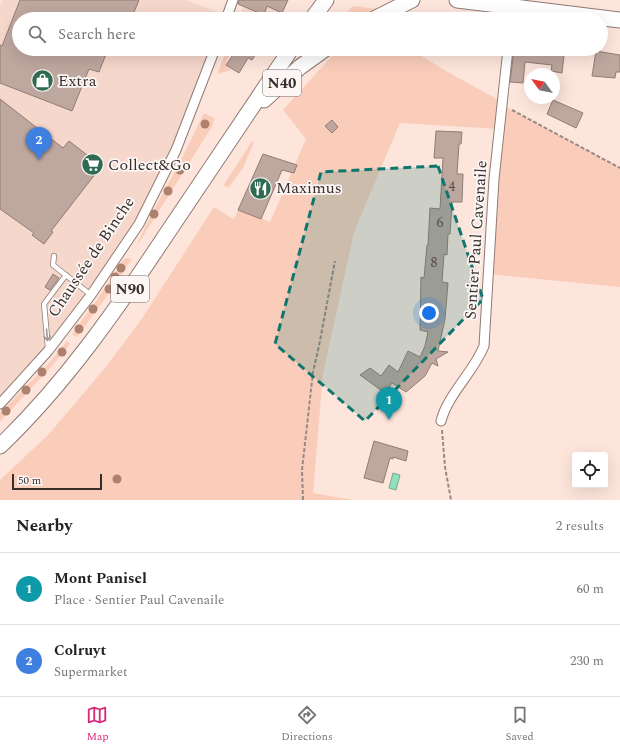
<!DOCTYPE html>
<html lang="en">
<head>
<meta charset="utf-8">
<style>
  :root { --surface:#fff; --page:#f6f6f6; --text:#222; --muted:#767676; --line:#e0e0e0; --accent:#db2777 }
  body { margin:0; font-family:Spectral,serif; background:var(--page); color:var(--text) }
  .controls { position:absolute; right:12px; bottom:12px; display:grid; overflow:hidden; border-radius:4px; box-shadow:0 4px 16px #0002 }
  .controls button { width:36px; height:36px; display:grid; place-items:center; padding:0; border:0; border-bottom:1px solid var(--line); background:var(--surface); color:var(--text); font:20px sans-serif }
  .compass { position:absolute; left:524px; top:68px; width:36px; height:36px; border-radius:50%; background:var(--surface); box-shadow:0 4px 16px #0002; rotate:303deg }
  .scale { position:absolute; left:12px; bottom:10px; width:90px; box-sizing:border-box; padding-left:4px; border:2px solid #382e2b; border-top:0; font-size:11px; line-height:14px; white-space:nowrap; color:#382e2b; -webkit-text-stroke:3px #fcf7f5; paint-order:stroke }
  .you { position:absolute; left:429px; top:313px; width:14px; height:14px; margin:-10px; border:3px solid #fff; border-radius:50%; background:#1a73e8; box-shadow:0 0 0 6px #1a73e833 }
  .badge { display:grid; place-items:center; width:26px; height:26px; border-radius:50%; background:var(--accent); color:#fff; font-size:13px; font-weight:700 }
  .pin { position:absolute; translate:-50% -33px; filter:drop-shadow(0 1px 2px #0008) }
  .pin::after { content:''; position:absolute; top:21px; width:14px; height:12px; background:inherit; clip-path:polygon(0 0,100% 0,50% 100%) }
  .list { margin:0; padding:0; list-style:none }
  h2 { display:flex; justify-content:space-between; align-items:center; height:52px; margin:0; padding:0 16px; font-size:17px }
  h2 small { font-size:13px; font-weight:400; color:var(--muted) }
  .list li { display:grid; grid-template-columns:26px 1fr auto; gap:12px; align-items:center; box-sizing:border-box; height:72px; padding:0 16px; border-top:1px solid var(--line) }
  .list b { display:block; font-size:15px; white-space:nowrap }
  .list p { margin:0; font-size:13px; white-space:nowrap; color:var(--muted) }
  .list em { font-size:13px; font-style:normal; color:var(--muted) }
  .icon { flex:none; width:22px; height:22px; fill:none; stroke:currentColor; stroke-width:2; stroke-linecap:round; stroke-linejoin:round }
  .map { position:relative; flex:none; width:620px; height:500px; overflow:hidden }
  .search { position:absolute; background:var(--surface); box-shadow:0 4px 16px #0002; left:12px; right:12px; top:12px; height:44px; display:flex; align-items:center; gap:10px; box-sizing:border-box; padding:0 14px; border-radius:22px; color:var(--muted); font-size:15px }
  .sheet { height:196px; background:var(--surface) }
  nav { display:flex; justify-content:space-around; align-items:center; box-sizing:border-box; height:56px; border-top:1px solid var(--line); background:var(--surface); font-size:11px; color:var(--muted) }
  nav a { display:grid; justify-items:center; gap:2px }
  nav .on { color:var(--accent) }
  .map>svg:first-child { display:block }
</style>
</head>
<body>
<div class="map">
<svg width="620" height="500" viewBox="0 0 620 500">
  <rect width="100%" height="100%" fill="#fde5dc"/>
  <path fill="#f6d7cb" d="M3 0H187L227 16 226 19H19V49H215L193 109 139 224 91 295 0 404V5Z
    M246 0 267 6 282 13 280 19H249L240 16Z"/>
  <path fill="#facdbb" d="M353 6 376 9 360 19H340Z
    M227 49H234L226 61V65L231 70 217 74Z
    M346 49H410L446 71 502 102V105L620 168V287L488 274 499 129 400 123 354 232 323 374 313 493 354 500H0V480L48 435 105 368 141 320 214 207 233 219 236 215 239 207 270 222 306 139 283 110 331 57Z
    M204 113 214 118 213 125 135 249 146 225 183 156Z
    M252 141 254 142 243 168 229 187 223 186Z
    M125 258 132 259 104 300 77 337 72 334 96 301Z
    M67 341 70 344 51 367 0 422V413L50 362Z"/>
  <path fill="#8fdebc" stroke="#75a990" d="M393 473 400 475 396 490 389 488Z"/>
  <path fill="#bea79f" stroke="#917c73" d="M20 0H139L132 17 126 15 125 19H19V49H108L99 72 89 69 72 111 0 83V45L2 46Z
    M239 0H288L282 13 267 6 264 15 238 4Z
    M235 49H259L252 60 248 58 239 73 226 65 235 52 239 55 241 53Z
    M514 49H548L547 53 564 55 562 73 551 71 552 65 525 62 523 83 510 82Z
    M596 51 620 55V72H616L615 78 592 76Z
    M0 99 63 148 69 141 100 165 95 172 96 173 51 231 53 232 44 244 32 235 34 233 0 209Z
    M553 100 583 113 576 128 547 114Z
    M332 120 338 127 332 133 325 126Z
    M436 131 462 132 461 144H459L457 174H463L462 202H452L450 234H448L447 255 444 254 442 282 448 283 445 319 438 351 448 352 436 359 438 366 432 363 425 376 406 392 392 383 385 393 360 375 370 368 381 376 389 365 398 372 408 351 420 357 425 346 428 332 420 330 421 277 424 278 427 245H428L430 208 440 209 443 158H434Z
    M263 154 297 165 294 173 282 170 261 219 238 210Z
    M53 274 59 278 50 290 45 287Z
    M374 441 408 451 406 461 393 457V459L390 458 383 483 364 478Z"/>
  <g fill="none" stroke-linecap="round" stroke-linejoin="round">
    <defs>
      <path id="service" d="M54 256 53 265 91 295
        M48 348 44 304 66 275"/>
      <path id="minor" d="M226 19 233 0
        M511 19 512 7
        M0 404 48 351 91 295 139 224 176 150 215 49
        M441 421C448 394 473 373 484 346L494 179 508 49"/>
      <path id="primary" d="M457 0 620 20
        M312 19 326 0
        M374 19 412 0
        M264 100 300 67 325 49
        M0 446C65 384 117 309 166 235 208 173 249 111 291 49"/>
    </defs>
    <use href="#service" stroke="#907b73" stroke-width="6"/>
    <use href="#minor" stroke="#907b73" stroke-width="11"/>
    <use href="#primary" stroke="#907b73" stroke-width="17"/>
    <path stroke="#998983" stroke-width="2" stroke-dasharray="4 2" stroke-linecap="butt" d="M512 110 620 168
      M442 430 445 467 451 500
      M303 500 302 470 313 372 319 346 335 261"/>
    <use href="#service" stroke="#fff" stroke-width="4.5"/>
    <use href="#minor" stroke="#fff" stroke-width="9"/>
    <use href="#primary" stroke="#fff" stroke-width="15"/>
  </g>
  <g fill="#ae816e">
    <circle cx="205" cy="124" r="4.5"/>
    <circle cx="180" cy="170" r="4.5"/>
    <circle cx="168" cy="191" r="4.5"/>
    <circle cx="154" cy="214" r="4.5"/>
    <circle cx="121" cy="268" r="4.5"/>
    <circle cx="115" cy="277" r="4.5"/>
    <circle cx="109" cy="289" r="4.5"/>
    <circle cx="93" cy="309" r="4.5"/>
    <circle cx="79" cy="329" r="4.5"/>
    <circle cx="62" cy="352" r="4.5"/>
    <circle cx="42" cy="372" r="4.5"/>
    <circle cx="26" cy="390" r="4.5"/>
    <circle cx="6" cy="411" r="4.5"/>
    <circle cx="117" cy="479" r="4.5"/>
  </g>
  <defs><path id="oneway-shaft" d="M-6 0H5M1.5-3L5.5 0L1.5 3" fill="none" stroke-width="1.6" stroke-linecap="round" stroke-linejoin="round"/></defs>
  <use stroke="#9c9695" href="#oneway-shaft" transform="translate(47 335) rotate(85)"/>
  <path fill="#0f766e" fill-opacity="0.2" stroke="#0f766e" stroke-width="3" stroke-dasharray="8 5" stroke-linejoin="round" d="M438 166 483 299 365 421 275 344 321 172Z"/>
  <defs>
    <symbol id="shop-disc" viewBox="-11 -11 22 22"><circle r="9.5" fill="#2f6a53" stroke="#fcf7f5"/><path d="M-5-2.5h2.3a2.7 3.5 0 0 1 5.4 0H5L5.5 6h-11ZM-1.5-2.5h3a1.5 2.3 0 0 0-3 0Z" fill="#fff"/></symbol>
    <symbol id="supermarket-disc" viewBox="-11 -11 22 22"><circle r="9.5" fill="#2f6a53" stroke="#fcf7f5"/><path d="M-6-5.5h2.5l.6 2H6L4.5 2H-2.5L-4.4-4H-6ZM-1.5 3.2a1.3 1.3 0 1 0 .1 0ZM3 3.2a1.3 1.3 0 1 0 .1 0Z" fill="#fff"/></symbol>
    <symbol id="restaurant-disc" viewBox="-11 -11 22 22"><circle r="9.5" fill="#2f6a53" stroke="#fcf7f5"/><path d="M-5-6h1v4h1v-4h1v4h1v-4h1v5L-1.5 .5V6h-2V.5L-5-1ZM5-6V6H3V1.5H1.5Q1.5-4 5-6Z" fill="#fff"/></symbol>
  </defs>
  <g fill-rule="evenodd">
    <use href="#shop-disc" x="30" y="68" width="25" height="25"/>
    <use href="#supermarket-disc" x="80" y="152" width="25" height="25"/>
    <use href="#restaurant-disc" x="248" y="176" width="25" height="25"/>
  </g>
  <g text-anchor="middle" dominant-baseline="central" stroke-width="3.5" stroke-linejoin="round" paint-order="stroke">
    <g font-size="14" fill="#5a4c48">
      <text x="452" y="186">4</text>
      <text x="440" y="222">6</text>
      <text x="434" y="262">8</text>
    </g>
    <g fill="#fcf7f5" stroke="#736a68" stroke-width="1">
      <rect x="263" y="70" width="38" height="26" rx="3"/>
      <rect x="111" y="276" width="38" height="26" rx="3"/>
    </g>
    <g font-size="15" font-weight="bold" fill="#382e2b">
      <text x="282" y="83">N40</text>
      <text x="130" y="289">N90</text>
    </g>
    <g font-size="16" fill="#382e2b" stroke="#fcf7f5" text-anchor="start">
      <text x="58" y="81">Extra</text>
      <text x="108" y="165">Collect&amp;Go</text>
      <text x="276" y="188">Maximus</text>
    </g>
    <g font-size="16" fill="#382e2b" stroke="#fcf7f5">
      <text transform="translate(476 240) rotate(-86)">Sentier Paul Cavenaile</text>
      <text transform="translate(91 257) rotate(-56)">Chaussée de Binche</text>
    </g>
  </g>
</svg>
<div class="controls">
<button><svg class="icon" aria-label="locate" viewBox="0 0 24 24"><circle cx="12" cy="12" r="6"/><path d="M12 2v4M12 18v4M2 12h4M18 12h4"/></svg></button>
</div>
<svg class="compass" viewBox="-18 -18 36 36"><path d="M0-13l5 13h-10z" fill="#e53935"/><path d="M0 13l5-13h-10z" fill="#767676"/></svg>
<div class="scale">50 m</div>
<div class="you"></div>
<div class="pin badge" style="left:389px;top:420px;background:#0f9aa8">1</div>
<div class="pin badge" style="left:39px;top:160px;background:#3f7fe0">2</div>
<div class="search"><svg class="icon" aria-label="search" viewBox="0 0 24 24"><circle cx="10" cy="10" r="6"/><path d="M15 15l6 6"/></svg>Search here</div>
</div>
<section class="sheet">
<h2>Nearby<small>2 results</small></h2>
<ul class="list">
<li><span class="badge" style="background:#0f9aa8">1</span><div><b>Mont Panisel</b><p>Place · Sentier Paul Cavenaile</p></div><em>60 m</em></li>
<li><span class="badge" style="background:#3f7fe0">2</span><div><b>Colruyt</b><p>Supermarket</p></div><em>230 m</em></li>
</ul>
</section>
<nav>
<a class="on"><svg class="icon" aria-label="map" viewBox="0 0 24 24"><path d="M3 6l6-2 6 2 6-2v14l-6 2-6-2-6 2zM9 4v14M15 6v14"/></svg>Map</a>
<a><svg class="icon" aria-label="directions" viewBox="0 0 24 24"><path d="M12 3l9 9-9 9-9-9zM9 14v-3h6M13 9l2 2-2 2"/></svg>Directions</a>
<a><svg class="icon" aria-label="saved" viewBox="0 0 24 24"><path d="M7 4h10v16l-5-4-5 4z"/></svg>Saved</a>
</nav>
</body>
</html>
